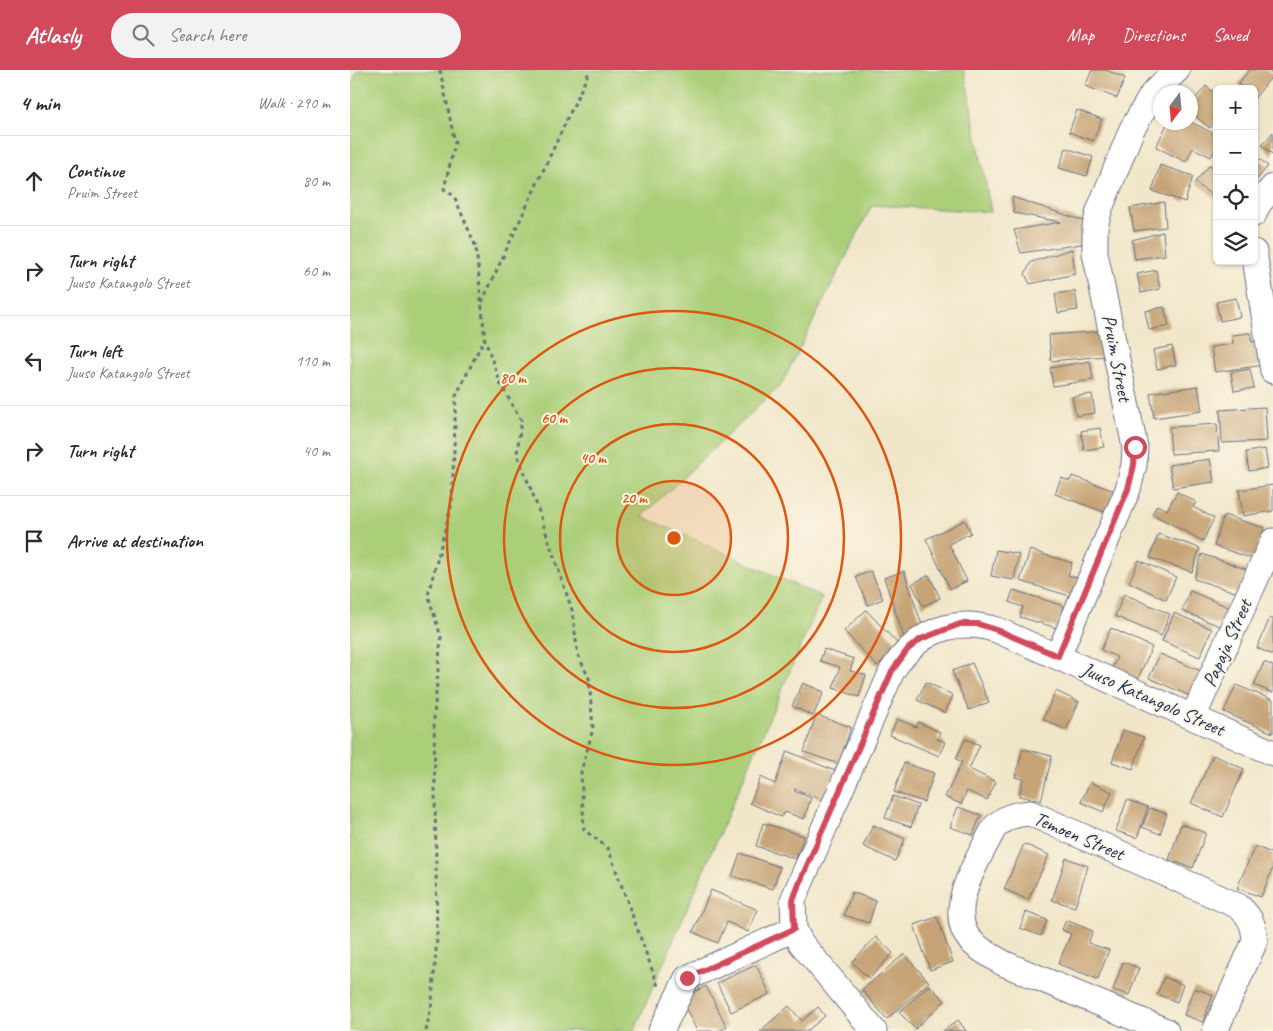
<!DOCTYPE html>
<html lang="en">
<head>
<meta charset="utf-8">
<style>
  :root { --surface:#fff; --page:#f2f2f3; --text:#2b2b33; --muted:#7c7c81; --line:#e1e1e2; --accent:#d1495b }
  body { margin:0; font-family:Caveat,sans-serif; background:var(--page); color:var(--text) }
  .controls { position:absolute; right:15px; top:15px; display:grid; overflow:hidden; border-radius:8px; box-shadow:0 1px 4px #0004 }
  .controls button { width:45px; height:45px; display:grid; place-items:center; padding:0; border:0; border-bottom:1px solid var(--line); background:var(--surface); color:var(--text); font:25px sans-serif }
  .compass { position:absolute; left:803px; top:15px; width:45px; height:45px; border-radius:50%; background:var(--surface); box-shadow:0 1px 4px #0004; rotate:196deg }
  .stop { position:absolute; width:15px; height:15px; margin:-11px; border:4px solid #d1495b; border-radius:50%; background:#fff }
  .stop.end { background:#d1495b; border-color:#fff; box-shadow:0 1px 5px #0008 }
  .list { margin:0; padding:0; list-style:none }
  h2 { display:flex; justify-content:space-between; align-items:center; height:65px; margin:0; padding:0 20px; font-size:21px }
  h2 small { font-size:16px; font-weight:400; color:var(--muted) }
  .list li { display:grid; grid-template-columns:32px 1fr auto; gap:15px; align-items:center; box-sizing:border-box; height:90px; padding:0 20px; border-top:1px solid var(--line) }
  .list b { display:block; font-size:19px; white-space:nowrap }
  .list p { margin:0; font-size:16px; white-space:nowrap; color:var(--muted) }
  .list em { font-size:16px; font-style:normal; color:var(--muted) }
  .icon { flex:none; width:28px; height:28px; fill:none; stroke:currentColor; stroke-width:2; stroke-linecap:round; stroke-linejoin:round }
  .map { position:relative; flex:none; width:923px; height:961px; overflow:hidden }
  header { display:flex; align-items:center; gap:30px; box-sizing:border-box; height:70px; padding:0 25px; background:var(--accent); color:#fff }
  header strong { font-size:24px }
  nav { display:flex; gap:28px; margin-inline-start:auto; font-size:18px }
  .search { width:350px; height:45px; background:var(--page); display:flex; align-items:center; gap:12px; box-sizing:border-box; padding:0 18px; border-radius:28px; color:var(--muted); font-size:19px }
  main { display:flex }
  aside { flex:1; background:var(--surface) }
  .map>svg:first-child { display:block }
</style>
</head>
<body>
<header>
<strong>Atlasly</strong>
<div class="search"><svg class="icon" aria-label="search" viewBox="0 0 24 24"><circle cx="10" cy="10" r="6"/><path d="M15 15l6 6"/></svg>Search here</div>
<nav><a>Map</a><a>Directions</a><a>Saved</a></nav>
</header>
<main>
<aside>
<h2>4 min<small>Walk · 290 m</small></h2>
<ul class="list">
<li><svg class="icon" aria-label="ahead" viewBox="0 0 24 24"><path d="M12 20V5M6 11l6-6 6 6"/></svg><div><b>Continue</b><p>Pruim Street</p></div><em>80 m</em></li>
<li><svg class="icon" aria-label="right" viewBox="0 0 24 24"><path d="M7 20v-9h11M14 6l5 5-5 5"/></svg><div><b>Turn right</b><p>Juuso Katangolo Street</p></div><em>60 m</em></li>
<li><svg class="icon" aria-label="left" viewBox="0 0 24 24"><path d="M17 20v-9H6M10 6l-5 5 5 5"/></svg><div><b>Turn left</b><p>Juuso Katangolo Street</p></div><em>110 m</em></li>
<li><svg class="icon" aria-label="right" viewBox="0 0 24 24"><path d="M7 20v-9h11M14 6l5 5-5 5"/></svg><div><b>Turn right</b></div><em>40 m</em></li>
<li><svg class="icon" aria-label="arrive" viewBox="0 0 24 24"><path d="M6 21V4h12l-3 4 3 4H6"/></svg><div><b>Arrive at destination</b></div></li>
</ul>
</aside>
<div class="map">
<svg width="923" height="961" viewBox="0 0 923 961">
  <rect width="100%" height="100%" fill="#fcf5e5"/>
  <filter id="ink" filterUnits="userSpaceOnUse"><feTurbulence type="fractalNoise" baseFrequency=".02" numOctaves="2"/><feDisplacementMap in="SourceGraphic" scale="10" xChannelSelector="R" yChannelSelector="G"/><feConvolveMatrix kernelMatrix="1 2 1 2 8 2 1 2 1" color-interpolation-filters="sRGB"/></filter>
  <filter id="wash" filterUnits="userSpaceOnUse"><feTurbulence type="fractalNoise" baseFrequency=".0096" numOctaves="4" result="noise"/><feDisplacementMap in="SourceGraphic" scale="20" xChannelSelector="R" yChannelSelector="G"/><feGaussianBlur stdDeviation="1.12" result="paint"/><feColorMatrix in="noise" values="0 0 0 0 0 0 0 0 0 0 0 0 0 0 0 0 0 1.4 0 .05"/><feComposite in="paint" operator="in"/></filter>
  <g filter="url(#wash)">
    <rect width="100%" height="100%" fill="#f1e6c9"/>
    <path fill="#abcf79" stroke="#637f6c" d="M8 0H614L641 142 522 135 431 315 292 446 472 527 284 961H0V19Z"/>
    <g id="blocks">
      <path fill="#c6a477" d="M742 0H756L775 8 767 28 735 16Z
        M899 0H917L923 5 904 29V19H894L888 14Z
        M856 16 867 25V50L860 58 840 42V35Z
        M727 40 752 49 743 71 719 62Z
        M818 52H841L867 65V77L861 87 843 78 836 92 806 77Z
        M923 62V85L912 75Z
        M716 78 743 87 737 106 709 98Z
        M904 85 918 96 904 113Z
        M810 95 843 106 835 132 802 121Z
        M860 95 867 100V130L845 112Z
        M662 127 734 151 732 174 671 183 664 160 711 152 664 143Z
        M814 132 816 157 784 161 780 138Z
        M813 162 815 185 785 189 782 170Z
        M722 179 725 204 680 214 675 204 681 192Z
        M806 200 810 219 791 223 787 204Z
        M725 221 728 240 708 243 705 224Z
        M886 228 890 247 870 251 866 232Z
        M814 237 819 256 799 260 795 241Z
        M752 261 755 286 701 291 699 265Z
        M900 263 902 272 910 271 914 295 865 302 861 277 883 274 882 265Z
        M822 276 826 295 807 299 803 280Z
        M740 291 743 310 703 316 700 298Z
        M900 299 904 318 884 321 881 302Z
        M848 316 852 341 804 348 800 323Z
        M742 324 745 343 726 346 722 327Z
        M915 337 917 371 872 373 870 340Z
        M867 354 869 381 821 384 819 357Z
        M750 358 754 377 734 380 731 361Z
        M915 379 918 398 899 401 896 382Z
        M860 389 864 412 823 418 819 395Z
        M722 406 768 422 760 444 705 424 711 408 720 411Z
        M923 415V441L893 446 889 420Z
        M827 422 846 432 843 437 864 448 853 471 802 444 807 435 817 440Z
        M874 445 914 458 904 489 864 476Z
        M615 450 621 463 599 474 617 511 600 519 576 469Z
        M808 464 850 478 842 502 800 488Z
        M646 480 669 484 664 510 641 506Z
        M680 480 722 493 718 505 728 508 723 527 670 511Z
        M852 484 896 499 888 523 844 509Z
        M789 490 826 507 816 530 779 512Z
        M521 501 533 529 518 535 506 507Z
        M554 501 575 564 555 570 534 508Z
        M579 505 590 528 573 536 562 514Z
        M663 520 714 536 707 558 670 547 673 537 659 532Z
        M840 521 883 539 875 558 832 541Z
        M774 524 820 544 811 566 765 546Z
        M516 540 549 575 527 596 494 561Z
        M824 543 862 559 850 587 812 571Z
        M920 548 923 549V585L907 578Z
        M761 558 802 577 787 611 761 600 767 587 751 580Z
        M474 579 504 589 500 601 516 605 509 627 483 618 490 597 470 591Z
        M810 584 851 601 840 626 799 608Z
        M914 592 923 596V623L904 615Z
        M622 593 639 632 619 640 602 601Z
        M576 612 603 625 595 643 567 630Z
        M453 613 474 622 463 646 442 636Z
        M886 615 923 630V663L874 642Z
        M706 621 729 632 716 660 693 649Z
        M466 645 501 657 489 694 454 682Z
        M547 649 566 657 568 652 590 662 587 669 595 672 589 686 540 665Z
        M773 660 794 667 783 699 762 692Z
        M615 669 630 675 619 699 646 712 637 730 617 721 611 734 595 727 612 692 606 689Z
        M673 679 702 686 691 731 669 726 673 709 665 707Z
        M437 681 485 701 473 730 445 719 444 721 461 728 454 749 435 742 431 747 400 733 411 707 425 714Z
        M863 685 894 699 873 747 841 733Z
        M554 693 584 703 574 732 544 722Z
        M740 712 762 722 753 742 731 732Z
        M543 726 568 735 561 757 535 748Z
        M777 730 798 737 787 768 766 761Z
        M608 737 631 745 623 765 600 757Z
        M800 738 817 744 810 764 792 757Z
        M413 753 454 766 446 789 406 776Z
        M831 754 856 763 843 798 819 790Z
        M523 755 555 769 545 791 513 776Z
        M674 774 699 785 678 830 654 819Z
        M905 776 923 784V798L911 827 887 818Z
        M390 783 430 797 423 819 382 806Z
        M716 788 738 796 725 837 702 830Z
        M361 820 408 840 398 862 377 852 368 873 343 862Z
        M502 822 526 831 519 853 494 845Z
        M676 842 697 850 691 866 670 858Z
        M587 847 603 892 580 900 564 855Z
        M716 850 743 861 738 873 759 880 748 909 708 894 721 864 712 860Z
        M526 867 543 883 519 909 502 892Z
        M554 884 579 912 537 949 512 920Z
        M773 892 789 898 779 925 763 920Z
        M406 895 420 924 381 942 367 913Z
        M814 907 833 915 827 932 807 924Z
        M579 915 595 931 565 959 549 942Z
        M356 916 377 957 368 961H347L331 929Z
        M844 918 863 925 853 952 834 945Z
        M439 936 452 951 468 937 475 946 457 961H410Z
        M608 950 616 961H593Z"/>
    </g>
  </g>
  <g filter="url(#ink)">
    <use href="#blocks" fill-opacity="0" stroke="#666f83" stroke-width="1"/>
    <g fill="none" stroke-linecap="round" stroke-linejoin="round">
      <defs>
        <path id="minor" d="M904 144 909 133 923 117
          M904 182 923 301
          M708 586 778 419 784 395 785 377 745 183V157L749 141 782 59 803 23 827 0
          M843 647 923 471
          M311 961 337 908 444 859
          M524 961 451 873 444 859 443 830 542 601C567 562 602 546 647 560L923 683
          M816 961 655 894C643 887 629 880 620 870 594 840 630 786 644 758 654 747 665 744 680 743L888 836C901 847 904 855 905 871L865 961"/>
      </defs>
      <use href="#minor" stroke="#666f83" stroke-width="27"/>
      <path stroke="#666f83" stroke-width="3" stroke-dasharray="4 4" stroke-linecap="butt" d="M90 0 105 73 94 119 104 126 126 177 135 270 151 315 171 350 167 384 185 430 222 540 228 585 239 608 243 659 231 702 234 760 258 778 308 916
        M132 232 240 0
        M76 961 82 932 87 868 84 646 91 567 78 525 102 433 106 326 135 267"/>
      <use href="#minor" stroke="#fff" stroke-width="25"/>
    </g>
  </g>
  <g fill="none" stroke-linecap="round" stroke-linejoin="round" filter="url(#ink)">
    <path stroke="#d1495b" stroke-width="6" d="M337 908 444 859 443 830 449 814 542 601 558 579 571 569 610 554H628L647 560 708 586 778 419 784 395 785 377"/>
  </g>
  <circle cx="324" cy="468" r="57" fill="#de5710" fill-opacity=".12"/>
  <g fill="none" stroke="#de5710" stroke-width="2.5">
    <circle cx="324" cy="468" r="57"/>
    <circle cx="324" cy="468" r="114"/>
    <circle cx="324" cy="468" r="170"/>
    <circle cx="324" cy="468" r="227"/>
  </g>
  <g text-anchor="middle" dominant-baseline="central" stroke-width="4" stroke-linejoin="round" paint-order="stroke">
    <g font-size="20" fill="#1b2f5e" stroke="#fcf5e5">
      <text transform="translate(767 288) rotate(79)">Pruim Street</text>
      <text transform="translate(877 573) rotate(-66)">Papaja Street</text>
      <text transform="translate(803 629) rotate(24)">Juuso Katangolo Street</text>
      <text transform="translate(729 766) rotate(23)">Temoen Street</text>
    </g>
  </g>
  <circle cx="324" cy="468" r="8" fill="#de5710" stroke="#fcf5e5" stroke-width="2.5"/>
  <g font-size="15" text-anchor="middle" font-weight="bold" fill="#de5710" stroke="#fcf5e5" stroke-width="4" stroke-linejoin="round" paint-order="stroke">
    <text x="163" y="313">80 m</text>
    <text x="204" y="353">60 m</text>
    <text x="243" y="393">40 m</text>
    <text x="284" y="433">20 m</text>
  </g>
</svg>
<div class="controls">
<button>+</button>
<button>−</button>
<button><svg class="icon" aria-label="locate" viewBox="0 0 24 24"><circle cx="12" cy="12" r="6"/><path d="M12 2v4M12 18v4M2 12h4M18 12h4"/></svg></button>
<button><svg class="icon" aria-label="layers" viewBox="0 0 24 24"><path d="M12 4l9 5-9 5-9-5zM3 14l9 5 9-5"/></svg></button>
</div>
<svg class="compass" viewBox="-18 -18 36 36"><path d="M0-13l5 13h-10z" fill="#e53935"/><path d="M0 13l5-13h-10z" fill="#7c7c81"/></svg>
<div class="stop" style="left:785px;top:377px"></div>
<div class="stop end" style="left:337px;top:908px"></div>
</div>
</main>
</body>
</html>
